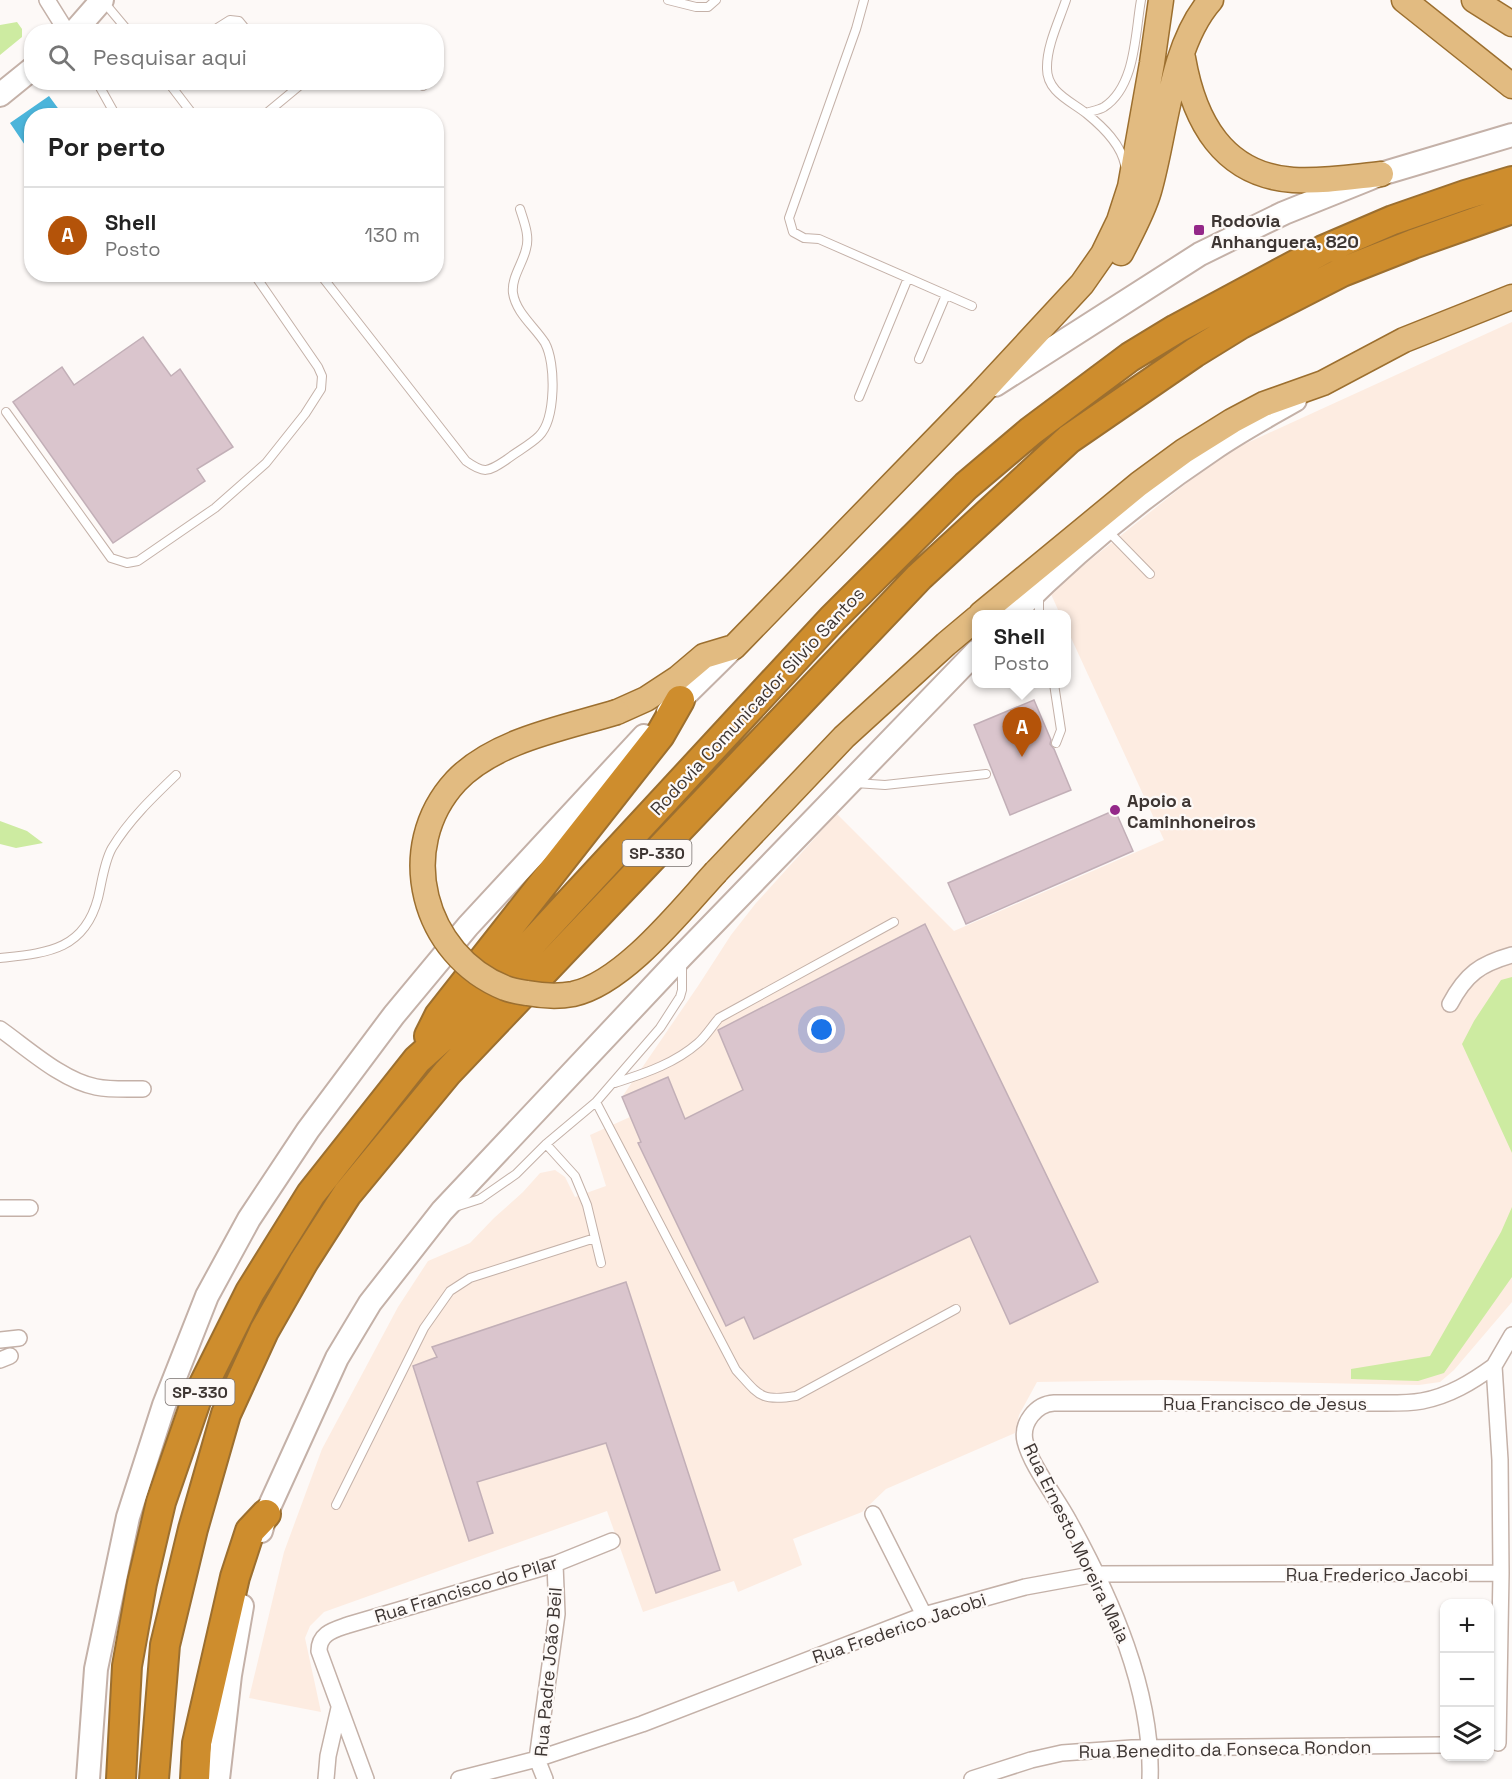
<!DOCTYPE html>
<html lang="pt">
<head>
<meta charset="utf-8">
<style>
  :root { --surface:#fff; --page:#f6f6f6; --text:#222; --muted:#767676; --line:#e0e0e0; --accent:#b45309 }
  body { margin:0; font-family:"Space Grotesk",sans-serif; background:var(--page); color:var(--text) }
  .controls { position:absolute; right:18px; bottom:18px; display:grid; overflow:hidden; border-radius:12px; box-shadow:0 2px 4px #0004 }
  .controls button { width:54px; height:54px; display:grid; place-items:center; padding:0; border:0; border-bottom:2px solid var(--line); background:var(--surface); color:var(--text); font:30px sans-serif }
  .you { position:absolute; left:822px; top:1030px; width:21px; height:21px; margin:-15px; border:4px solid #fff; border-radius:50%; background:#1a73e8; box-shadow:0 0 0 9px #1a73e833 }
  .badge { display:grid; place-items:center; width:39px; height:39px; border-radius:50%; background:var(--accent); color:#fff; font-size:20px; font-weight:700 }
  .pin { position:absolute; translate:-50% -50px; filter:drop-shadow(0 2px 3px #0008) }
  .pin::after { content:''; position:absolute; top:32px; width:21px; height:18px; background:inherit; clip-path:polygon(0 0,100% 0,50% 100%) }
  .popup { position:absolute; left:972px; top:610px; width:99px; height:78px; box-sizing:border-box; display:grid; place-content:center; border-radius:12px; background:var(--surface); filter:drop-shadow(0 2px 4px #0005); font-size:20px; white-space:nowrap; color:var(--muted) }
  .popup b { font-size:22px; color:var(--text) }
  .popup::after { content:''; position:absolute; left:50%; top:100%; margin-left:-12px; border:12px solid transparent; border-top-color:var(--surface) }
  .list { margin:0; padding:0; list-style:none }
  h2 { display:flex; justify-content:space-between; align-items:center; height:78px; margin:0; padding:0 24px; font-size:26px }
  h2 small { font-size:20px; font-weight:400; color:var(--muted) }
  .list li { display:grid; grid-template-columns:39px 1fr auto; gap:18px; align-items:center; box-sizing:border-box; height:96px; padding:0 24px; border-top:2px solid var(--line) }
  .list b { display:block; font-size:22px; white-space:nowrap }
  .list p { margin:0; font-size:20px; white-space:nowrap; color:var(--muted) }
  .list em { font-size:20px; font-style:normal; color:var(--muted) }
  .icon { flex:none; width:33px; height:33px; fill:none; stroke:currentColor; stroke-width:2; stroke-linecap:round; stroke-linejoin:round }
  .map { position:relative; flex:none; width:1512px; height:1779px; overflow:hidden }
  .search { position:absolute; background:var(--surface); box-shadow:0 2px 4px #0004; left:24px; top:24px; width:420px; height:66px; display:flex; align-items:center; gap:15px; box-sizing:border-box; padding:0 21px; border-radius:24px; color:var(--muted); font-size:22px }
  .panel { position:absolute; background:var(--surface); box-shadow:0 2px 4px #0004; left:24px; top:108px; width:420px; height:174px; border-radius:24px }
  .map>svg:first-child { display:block }
</style>
</head>
<body>
<div class="map">
<svg width="1512" height="1779" viewBox="0 0 1512 1779">
  <rect width="100%" height="100%" fill="#fdf9f7"/>
  <path fill="#fdece1" d="M1512 322V1302L1454 1370 1440 1382 1419 1385 1162 1380 1037 1382 1019 1415 1015 1433 886 1489 862 1512 793 1539 802 1565 738 1592 734 1581 643 1612 607 1511 324 1612 310 1626 305 1638 321 1712 249 1698 284 1552 322 1449 398 1307 428 1261 470 1243 494 1218 523 1192 540 1173 555 1170 565 1177 575 1197 606 1186 590 1135 630 1117 622 1097 698 986 731 935 756 903 833 818 837 814 954 931 1164 840 1067 629V614H1060L1050 592 1223 454Z"/>
  <path fill="#cdeba1" d="M17 22 22 29V37L0 55V25Z
    M0 821 27 831 43 843 16 848 0 844Z
    M1512 977V1153L1462 1044 1474 1021 1501 980Z
    M1512 1207V1277L1444 1373 1418 1381 1351 1379V1369L1430 1356 1501 1232Z"/>
  <path fill="#4bb4da" d="M49 96 63 115 32 116 31 154 10 123Z"/>
  <path fill="#dac5cd" stroke="#c2afb7" stroke-width="1.5" d="M143 337 171 376 180 369 233 447 197 469 205 481 113 543 13 402 62 367 74 385Z
    M1034 700 1051 740 1050 744 1054 749 1071 790 1010 815 974 725Z
    M1115 810 1133 851 966 924 948 883Z
    M925 924 1098 1282 1010 1324 970 1236 754 1339 744 1317 726 1326 638 1143 641 1142 622 1097 668 1077 685 1119 743 1090 718 1030Z
    M626 1282 720 1570 656 1593 606 1443 477 1482 493 1533 469 1541 413 1366 437 1357 432 1347Z"/>
  <g fill="none" stroke-linecap="round" stroke-linejoin="round">
    <defs>
      <path id="service" d="M668 0 696 7H708L716 0
        M864 0 856 29 789 218 793 232 804 238 819 239 972 306
        M1066 0C1059 21 1047 45 1047 67 1046 92 1071 101 1087 114 1103 127 1121 144 1125 165
        M103 1 129 32
        M211 32 230 20 239 21 248 32
        M97 82 116 116
        M168 82 194 116
        M420 82 423 86
        M1086 113C1092 111 1099 110 1104 107 1136 86 1135 33 1141 0
        M263 116 304 82
        M320 274 466 461C484 474 488 472 506 460 516 452 530 445 539 436 556 419 556 363 545 343 535 327 516 313 513 293 511 278 523 263 526 249 530 236 524 222 520 209
        M919 359 946 295
        M859 397 908 278
        M6 412 111 558 127 563 138 561 215 508 266 463 305 414 321 389 322 376 318 367 254 274
        M1107 530 1150 574
        M1039 595V614
        M1054 684 1061 730 1056 743
        M855 783 885 785 986 774
        M0 958C46 953 84 951 98 898 102 882 104 862 112 848 129 820 152 798 176 775
        M615 1083C645 1073 674 1064 698 1043 706 1036 712 1026 719 1018L894 922
        M596 1102 736 1370C759 1395 760 1402 796 1396L956 1309
        M546 1144 575 1176 587 1205 601 1263
        M455 1207 480 1199 516 1174 546 1144 596 1102 660 1028 680 997 682 990V965
        M336 1505 424 1328 450 1291 470 1278 595 1238"/>
      <path id="minor" d="M47 0 67 32
        M1450 1004C1466 974 1480 964 1512 955
        M0 1029C27 1048 63 1081 96 1087 111 1090 128 1089 143 1089
        M0 1208H30
        M0 1340 19 1338
        M0 1360 10 1356
        M873 1514 924 1615
        M1498 1743 1501 1573 1500 1460 1494 1366 1512 1335
        M326 1779 328 1756 339 1708
        M366 1779 319 1651C319 1633 334 1630 348 1625L555 1564 612 1541
        M459 1779 537 1759 642 1724 924 1615 1025 1587 1096 1574 1501 1573
        M545 1779 537 1759 557 1614 555 1564
        M972 1779 1031 1760 1062 1753 1132 1748 1444 1745
        M1150 1779C1153 1691 1111 1597 1069 1521 1057 1498 1031 1466 1025 1441 1021 1423 1036 1404 1054 1403H1370C1386 1403 1405 1404 1422 1401 1449 1396 1472 1382 1494 1366"/>
      <path id="secondary" d="M74 32 102 0
        M0 95 32 69
        M995 385 1200 254 1284 213 1381 174 1512 135
        M1013 614C1074 553 1141 497 1213 449 1239 431 1267 416 1295 400
        M668 712 734 647
        M261 1531 266 1514 337 1358 370 1303 442 1211 681 957 977 651
        M88 1779 96 1669 128 1517 164 1405 207 1296 249 1219 308 1130 394 1015 468 926 644 736
        M218 1779 230 1675 242 1606"/>
      <path id="primary" d="M1404 0 1512 86
        M1474 0 1512 24
        M1183 58C1194 121 1223 175 1293 180 1323 182 1352 177 1381 174
        M1121 253C1131 233 1143 212 1149 191 1166 133 1170 46 1211 0
        M981 614 1139 484 1184 451 1232 421 1264 404 1323 383 1404 340 1512 297
        M617 712 646 699 678 678 704 656 734 647 981 393 1082 284 1103 254 1119 221 1130 187 1152 63 1161 0
        M716 872 844 737 946 644 977 618"/>
      <path id="motorway" d="M429 1036 439 1016 660 735 680 700
        M121 1779 127 1666 142 1583 161 1502 197 1398 250 1292 311 1194 417 1060 455 1026 832 619 966 486 1031 431 1130 357 1176 329 1323 250 1393 220 1465 195 1512 181
        M154 1779 165 1645 193 1529 226 1414 264 1331 304 1261 347 1194 447 1073 919 577 1069 439 1194 353 1241 324 1342 272 1413 244 1512 209
        M195 1779 197 1743 235 1577 250 1531 266 1514"/>
    </defs>
    <use href="#service" stroke="#c4b1a8" stroke-width="10"/>
    <use href="#minor" stroke="#c4b1a8" stroke-width="18"/>
    <use href="#secondary" stroke="#c4b1a8" stroke-width="26"/>
    <use href="#primary" stroke="#9c6f2f" stroke-width="27"/>
    <use href="#motorway" stroke="#9c6f2f" stroke-width="32"/>
    <use href="#service" stroke="#fff" stroke-width="8"/>
    <use href="#minor" stroke="#fff" stroke-width="15"/>
    <use href="#secondary" stroke="#fff" stroke-width="22"/>
    <use href="#primary" stroke="#e2bb81" stroke-width="24"/>
    <use href="#motorway" stroke="#ce8d2d" stroke-width="28"/>
    <defs>
      <path id="primary-bridge" d="M617 712C565 728 495 740 456 781 394 848 423 955 505 988 512 991 520 992 527 993 543 996 557 997 573 994 624 983 681 910 716 872"/>
    </defs>
    <use href="#primary-bridge" stroke="#9c6f2f" stroke-width="27" stroke-linecap="butt"/>
    <use href="#primary-bridge" stroke="#e2bb81" stroke-width="24"/>
  </g>
  <g fill="#942889" stroke="#fdf9f7" stroke-width="2">
    <rect x="1193" y="224" width="12" height="12" rx="3"/>
    <circle cx="1115" cy="810" r="6"/>
  </g>
  <g text-anchor="middle" dominant-baseline="central" stroke-width="4.5" stroke-linejoin="round" paint-order="stroke">
    <g fill="#fdf9f7" stroke="#77706e" stroke-width="1.5">
      <rect x="622.5" y="840" width="69" height="26" rx="4.5"/>
      <rect x="165.5" y="1379" width="69" height="26" rx="4.5"/>
    </g>
    <g font-size="16" font-weight="bold" fill="#3e3633">
      <text x="657" y="853">SP-330</text>
      <text x="200" y="1392">SP-330</text>
    </g>
    <g font-size="18" font-weight="bold" fill="#3e3633" stroke="#fdf9f7" text-anchor="start">
      <text x="1211" y="220">Rodovia<tspan x="1211" dy="21">Anhanguera, 820</tspan></text>
      <text x="1127" y="800">Apoio a<tspan x="1127" dy="21">Caminhoneiros</tspan></text>
    </g>
    <g font-size="18" fill="#3e3633" stroke="#fdf9f7">
      <text transform="translate(757 701) rotate(-47)">Rodovia Comunicador Silvio Santos</text>
      <text x="1265" y="1403">Rua Francisco de Jesus</text>
      <text transform="translate(1077 1543) rotate(64)">Rua Ernesto Moreira Maia</text>
      <text x="1377" y="1574">Rua Frederico Jacobi</text>
      <text transform="translate(466 1589) rotate(-17)">Rua Francisco do Pilar</text>
      <text transform="translate(899 1628) rotate(-19)">Rua Frederico Jacobi</text>
      <text transform="translate(548 1672) rotate(-85)">Rua Padre João Beil</text>
      <text transform="translate(1225 1749) rotate(-1)">Rua Benedito da Fonseca Rondon</text>
    </g>
  </g>
</svg>
<div class="controls">
<button>+</button>
<button>−</button>
<button><svg class="icon" aria-label="layers" viewBox="0 0 24 24"><path d="M12 4l9 5-9 5-9-5zM3 14l9 5 9-5"/></svg></button>
</div>
<div class="you"></div>
<div class="pin badge" style="left:1022px;top:757px">A</div>
<div class="popup"><b>Shell</b>Posto</div>
<div class="search"><svg class="icon" aria-label="search" viewBox="0 0 24 24"><circle cx="10" cy="10" r="6"/><path d="M15 15l6 6"/></svg>Pesquisar aqui</div>
<section class="panel">
<h2>Por perto<small></small></h2>
<ul class="list">
<li><span class="badge">A</span><div><b>Shell</b><p>Posto</p></div><em>130 m</em></li>
</ul>
</section>
</div>
</body>
</html>
